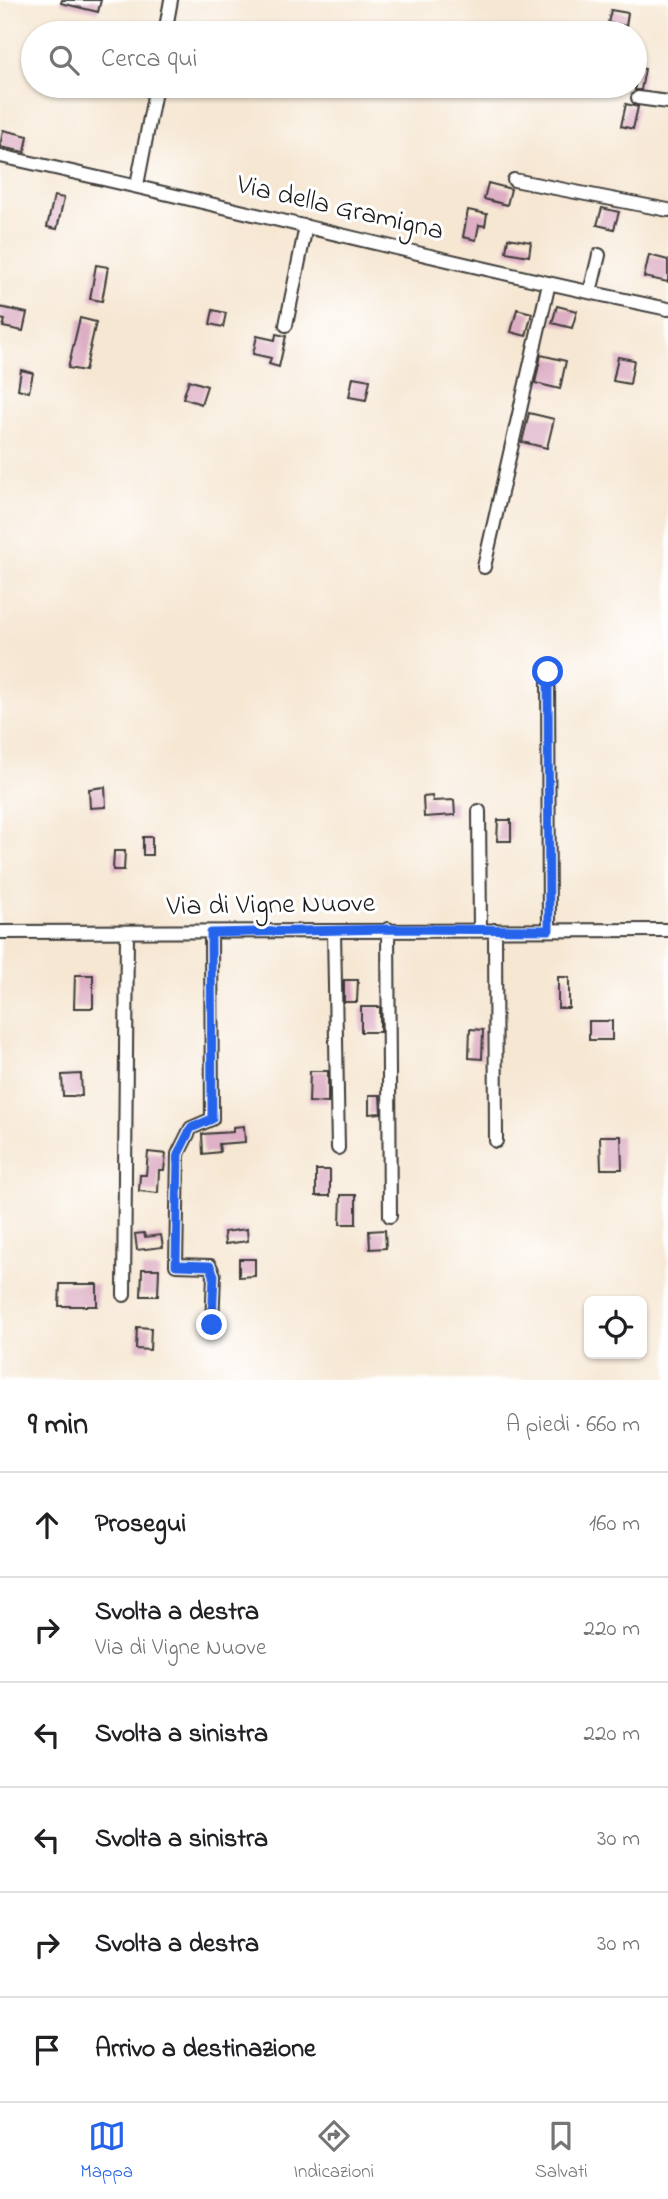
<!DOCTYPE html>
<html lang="it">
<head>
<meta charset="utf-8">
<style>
  :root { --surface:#fff; --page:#f6f6f6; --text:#202124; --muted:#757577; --line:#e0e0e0; --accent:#2563eb }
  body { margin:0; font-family:"Indie Flower",sans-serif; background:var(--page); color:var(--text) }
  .controls { position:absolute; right:21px; bottom:21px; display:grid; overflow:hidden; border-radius:10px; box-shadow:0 2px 5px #0004 }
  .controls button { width:63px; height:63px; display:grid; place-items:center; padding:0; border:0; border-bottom:2px solid var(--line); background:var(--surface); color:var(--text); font:35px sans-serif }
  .stop { position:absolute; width:21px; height:21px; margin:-16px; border:5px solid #2563eb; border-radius:50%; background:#fff }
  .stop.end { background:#2563eb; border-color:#fff; box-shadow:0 2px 7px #0008 }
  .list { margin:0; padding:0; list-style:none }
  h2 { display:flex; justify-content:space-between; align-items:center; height:91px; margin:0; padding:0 28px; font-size:30px }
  h2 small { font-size:23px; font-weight:400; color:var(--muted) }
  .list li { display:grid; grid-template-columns:46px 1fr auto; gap:21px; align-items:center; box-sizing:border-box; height:105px; padding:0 28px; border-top:2px solid var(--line) }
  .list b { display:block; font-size:26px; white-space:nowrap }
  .list p { margin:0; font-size:23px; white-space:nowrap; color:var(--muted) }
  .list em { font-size:23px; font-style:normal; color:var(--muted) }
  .icon { flex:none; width:38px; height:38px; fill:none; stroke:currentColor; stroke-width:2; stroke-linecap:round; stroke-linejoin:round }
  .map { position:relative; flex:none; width:668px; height:1380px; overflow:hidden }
  .search { position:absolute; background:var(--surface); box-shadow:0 2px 5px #0004; left:21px; right:21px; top:21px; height:77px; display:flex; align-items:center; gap:18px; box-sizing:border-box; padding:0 24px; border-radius:38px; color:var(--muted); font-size:26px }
  .sheet { height:721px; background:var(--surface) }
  nav { display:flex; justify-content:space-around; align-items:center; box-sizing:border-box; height:98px; border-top:2px solid var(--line); background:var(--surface); font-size:19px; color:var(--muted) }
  nav a { display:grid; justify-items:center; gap:4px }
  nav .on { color:var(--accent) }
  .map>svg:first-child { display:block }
</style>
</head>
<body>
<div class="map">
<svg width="668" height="1380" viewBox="0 0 668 1380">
  <rect width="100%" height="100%" fill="#fff"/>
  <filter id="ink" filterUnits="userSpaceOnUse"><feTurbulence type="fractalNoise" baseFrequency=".0143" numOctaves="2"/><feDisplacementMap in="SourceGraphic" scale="14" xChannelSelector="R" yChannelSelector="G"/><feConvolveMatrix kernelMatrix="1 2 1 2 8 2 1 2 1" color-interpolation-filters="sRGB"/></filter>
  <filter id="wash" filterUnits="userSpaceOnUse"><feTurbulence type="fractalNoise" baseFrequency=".00686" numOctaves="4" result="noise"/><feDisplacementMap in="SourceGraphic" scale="28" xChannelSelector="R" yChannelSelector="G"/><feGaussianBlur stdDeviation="1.57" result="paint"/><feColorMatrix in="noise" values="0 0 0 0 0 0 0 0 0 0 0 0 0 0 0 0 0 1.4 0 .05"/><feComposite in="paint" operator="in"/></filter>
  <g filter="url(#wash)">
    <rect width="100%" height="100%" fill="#f6e7d3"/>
    <g id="blocks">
      <path fill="#ddaec4" d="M62 0H101L98 12 61 3Z
        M611 10 628 13 626 26 608 23Z
        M635 67 645 69 641 90H635Z
        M626 104 638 107 633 129 621 126Z
        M3 130 28 136 25 152 0 147Z
        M488 183 511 189 507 205 484 199Z
        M54 196 64 198 57 229 47 227Z
        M602 208 619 212 614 229 597 225Z
        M468 210 487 214 485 226 479 225 476 240 463 237Z
        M508 238 531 242 529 256 506 252Z
        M649 255 668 260V282L644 277Z
        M96 265 108 267 102 301 90 299Z
        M557 306 577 311 572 328 552 323Z
        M0 307 27 313 23 331 3 327 5 320 0 319Z
        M517 309 532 313 526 336 511 332Z
        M213 310 226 313 223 327 210 324Z
        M80 318 96 322 85 371 68 368Z
        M276 334 286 336 279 367 269 364 271 358 253 354 257 336 275 340Z
        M541 355 566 361 560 389 535 383Z
        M618 357 634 360 630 384 613 381Z
        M21 370 33 373 29 392 18 389Z
        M353 377 370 380 366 400 349 397Z
        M189 380 207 386 201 404 183 398Z
        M529 413 554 419 547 448 522 442Z
        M105 787 106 807 90 808 89 789Z
        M432 796 433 801 454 800 455 815 424 817 423 797Z
        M498 820H511V841H497Z
        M143 837H152V855H143Z
        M114 851H125L124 870H113Z
        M75 975H93V1008H74Z
        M558 977H569V1008H558Z
        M344 980H358L357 1002H344Z
        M361 1007H380V1032H361Z
        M589 1021H612V1040H589Z
        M470 1029 483 1030 482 1059 469 1058Z
        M310 1071H328V1103L309 1102Z
        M81 1074 82 1096H63L62 1075Z
        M369 1095H380L381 1113 369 1114Z
        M244 1126 245 1142 219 1144 220 1152 203 1154 202 1134 233 1132V1127Z
        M600 1136H621L622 1169H601Z
        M148 1152 166 1154 164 1170H159L158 1193 139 1191 140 1175H146Z
        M316 1170H330V1196H316Z
        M341 1195H356V1224H340Z
        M247 1229 248 1241 225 1244 224 1232Z
        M385 1230 386 1248 370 1249 369 1231Z
        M144 1233 145 1237 161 1235 163 1247 137 1250 135 1234Z
        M239 1259H255V1276L239 1277Z
        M142 1269H159L158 1296H141Z
        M60 1284H97V1306H59Z
        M137 1327 151 1328 150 1350 136 1349Z"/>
    </g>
  </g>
  <g filter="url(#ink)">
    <use href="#blocks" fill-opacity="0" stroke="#3d3a37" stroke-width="2"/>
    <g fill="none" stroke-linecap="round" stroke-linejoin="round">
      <defs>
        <path id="minor" d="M165 33 171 0
          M638 98 668 102
          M0 156C223 204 444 263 668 309
          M514 180 668 210
          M137 185 156 86
          M590 292 599 255
          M286 325 306 226
          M484 567 549 283
          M548 672 549 930
          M479 811 480 930
          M388 929 390 1216
          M495 930 496 1141
          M334 931 338 1148
          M0 932 668 930
          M211 933 212 1119 191 1128 178 1154 176 1265 210 1266 214 1275 212 1325
          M124 1295 127 932"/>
      </defs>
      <use href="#minor" stroke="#3d3a37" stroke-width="16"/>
      <use href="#minor" stroke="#fff" stroke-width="12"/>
    </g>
  </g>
  <g fill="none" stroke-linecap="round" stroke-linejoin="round" filter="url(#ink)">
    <path stroke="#2563eb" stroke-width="9" d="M212 1325 214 1275 210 1266 176 1265 178 1154 191 1128 212 1119 211 933 388 929 549 930 548 672"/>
  </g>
  <g text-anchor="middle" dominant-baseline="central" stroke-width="6" stroke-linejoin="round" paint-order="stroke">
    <g font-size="28" fill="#1c1c1c" stroke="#fff">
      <text transform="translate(340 209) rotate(13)">Via della Gramigna</text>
      <text transform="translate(271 906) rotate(-1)">Via di Vigne Nuove</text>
    </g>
  </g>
</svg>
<div class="controls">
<button><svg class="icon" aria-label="locate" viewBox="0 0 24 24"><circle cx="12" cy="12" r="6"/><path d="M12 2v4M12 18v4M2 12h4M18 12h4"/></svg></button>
</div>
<div class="stop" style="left:548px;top:672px"></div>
<div class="stop end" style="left:212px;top:1325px"></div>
<div class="search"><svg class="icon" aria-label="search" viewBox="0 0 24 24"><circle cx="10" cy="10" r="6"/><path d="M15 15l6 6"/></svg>Cerca qui</div>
</div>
<section class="sheet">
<h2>9 min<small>A piedi · 660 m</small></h2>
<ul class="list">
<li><svg class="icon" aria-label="ahead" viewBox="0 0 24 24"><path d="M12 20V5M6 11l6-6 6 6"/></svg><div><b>Prosegui</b></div><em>160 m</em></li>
<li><svg class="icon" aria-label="right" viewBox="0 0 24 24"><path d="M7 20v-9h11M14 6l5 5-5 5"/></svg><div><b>Svolta a destra</b><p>Via di Vigne Nuove</p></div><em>220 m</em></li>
<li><svg class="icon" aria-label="left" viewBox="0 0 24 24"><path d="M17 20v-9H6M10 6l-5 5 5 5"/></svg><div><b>Svolta a sinistra</b></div><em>220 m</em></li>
<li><svg class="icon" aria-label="left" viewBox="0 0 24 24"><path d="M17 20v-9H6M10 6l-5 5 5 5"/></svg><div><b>Svolta a sinistra</b></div><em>30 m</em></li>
<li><svg class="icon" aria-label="right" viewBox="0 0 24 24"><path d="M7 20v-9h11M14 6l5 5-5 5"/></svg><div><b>Svolta a destra</b></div><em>30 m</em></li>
<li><svg class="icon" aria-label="arrive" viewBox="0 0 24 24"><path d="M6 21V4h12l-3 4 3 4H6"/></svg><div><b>Arrivo a destinazione</b></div></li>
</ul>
</section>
<nav>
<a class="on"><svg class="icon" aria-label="map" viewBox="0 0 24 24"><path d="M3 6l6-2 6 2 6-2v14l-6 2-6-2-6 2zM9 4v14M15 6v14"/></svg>Mappa</a>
<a><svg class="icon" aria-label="directions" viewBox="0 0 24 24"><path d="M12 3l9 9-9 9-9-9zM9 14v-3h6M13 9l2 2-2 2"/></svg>Indicazioni</a>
<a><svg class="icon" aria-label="saved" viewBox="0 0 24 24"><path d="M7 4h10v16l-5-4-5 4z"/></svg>Salvati</a>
</nav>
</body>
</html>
